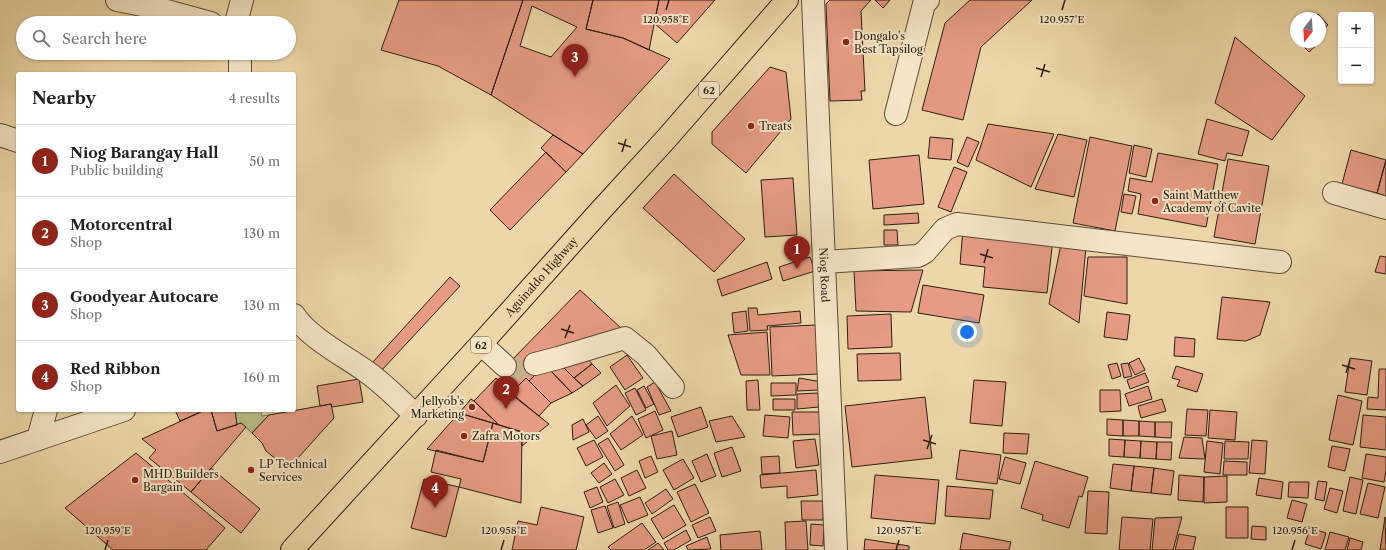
<!DOCTYPE html>
<html lang="en">
<head>
<meta charset="utf-8">
<style>
  :root { --surface:#fff; --page:#f6f6f6; --text:#202124; --muted:#757577; --line:#e0e0e0; --accent:#8f2418 }
  body { margin:0; font-family:"Libre Caslon Text",serif; background:var(--page); color:var(--text) }
  .controls { position:absolute; right:12px; top:12px; display:grid; overflow:hidden; border-radius:4px; box-shadow:0 1px 3px #0004 }
  .controls button { width:36px; height:36px; display:grid; place-items:center; padding:0; border:0; border-bottom:1px solid var(--line); background:var(--surface); color:var(--text); font:20px sans-serif }
  .compass { position:absolute; left:1290px; top:12px; width:36px; height:36px; border-radius:50%; background:var(--surface); box-shadow:0 1px 3px #0004; rotate:197deg }
  .you { position:absolute; left:967px; top:332px; width:14px; height:14px; margin:-10px; border:3px solid #fff; border-radius:50%; background:#1a73e8; box-shadow:0 0 0 6px #1a73e833 }
  .badge { display:grid; place-items:center; width:26px; height:26px; border-radius:50%; background:var(--accent); color:#fff; font-size:13px; font-weight:700 }
  .pin { position:absolute; translate:-50% -33px; filter:drop-shadow(0 1px 2px #0008) }
  .pin::after { content:''; position:absolute; top:21px; width:14px; height:12px; background:inherit; clip-path:polygon(0 0,100% 0,50% 100%) }
  .list { margin:0; padding:0; list-style:none }
  h2 { display:flex; justify-content:space-between; align-items:center; height:52px; margin:0; padding:0 16px; font-size:17px }
  h2 small { font-size:13px; font-weight:400; color:var(--muted) }
  .list li { display:grid; grid-template-columns:26px 1fr auto; gap:12px; align-items:center; box-sizing:border-box; height:72px; padding:0 16px; border-top:1px solid var(--line) }
  .list b { display:block; font-size:15px; white-space:nowrap }
  .list p { margin:0; font-size:13px; white-space:nowrap; color:var(--muted) }
  .list em { font-size:13px; font-style:normal; color:var(--muted) }
  .icon { flex:none; width:22px; height:22px; fill:none; stroke:currentColor; stroke-width:2; stroke-linecap:round; stroke-linejoin:round }
  .map { position:relative; flex:none; width:1386px; height:550px; overflow:hidden }
  .search { position:absolute; background:var(--surface); box-shadow:0 1px 3px #0004; left:16px; top:16px; width:280px; height:44px; display:flex; align-items:center; gap:10px; box-sizing:border-box; padding:0 14px; border-radius:22px; color:var(--muted); font-size:15px }
  .panel { position:absolute; background:var(--surface); box-shadow:0 1px 3px #0004; left:16px; top:72px; width:280px; height:340px; border-radius:4px }
  .map>svg:first-child { display:block }
</style>
</head>
<body>
<div class="map">
<svg width="1386" height="550" viewBox="0 0 1386 550">
  <rect width="100%" height="100%" fill="#edd7a8"/>
  <filter id="stains"><feTurbulence type="fractalNoise" baseFrequency=".005" numOctaves="4"/><feColorMatrix values="0 0 0 0 .2 0 0 0 0 .09 0 0 0 0 .02 0 0 0 .5 -.17"/></filter>
  <radialGradient id="worn" r=".72"><stop offset=".6" stop-color="#630" stop-opacity="0"/><stop offset="1" stop-color="#630" stop-opacity=".3"/></radialGradient>
  <path fill="#b9be87" stroke="#726e4c" d="M235 410H260L262 416 269 415 252 433 241 423 237 425Z"/>
  <path fill="#e69b82" stroke="#2b1f11" fill-rule="evenodd" d="M399 0H523L491 95 438 66 381 50Z
    M523 0H593L586 29 623 38 670 59 583 154 491 95ZM532 6 577 27 551 57 520 46Z
    M593 0H659L649 50 623 38 586 29Z
    M659 0H715L677 43 654 23Z
    M830 0H871L861 11 865 91H861L862 100 830 101 826 4Z
    M875 0H890L883 8Z
    M970 0H1032L981 47 963 120 922 110 945 23Z
    M1318 14 1328 25 1320 32V18H1313Z
    M1235 37 1305 96 1272 140 1215 103Z
    M1299 42H1320L1309 52Z
    M770 67 786 72 791 119 746 173 712 144V132Z
    M1207 119 1249 131 1242 156 1227 153 1225 161 1198 154Z
    M988 124 1054 134 1031 187 976 160Z
    M1058 134 1087 140 1074 197 1035 189Z
    M553 135 583 154 566 172 541 148Z
    M930 137 953 139 951 160 928 158Z
    M967 137 979 142 968 167 957 162Z
    M1090 137 1132 146 1115 231 1073 223Z
    M1134 145 1152 149 1146 177 1129 173Z
    M1351 150 1386 160 1377 193 1342 184Z
    M546 152 566 172 510 230 490 210Z
    M1158 153 1218 164 1206 227 1138 214 1141 194 1128 191 1130 178 1152 182Z
    M919 155 924 204 873 209 869 160Z
    M1228 159 1269 166 1255 244 1214 237Z
    M1386 160V196L1377 193Z
    M954 167 967 172 951 212 938 207Z
    M674 174 745 239 714 272 643 208Z
    M793 178 797 235 765 237 761 180Z
    M1124 194 1136 196 1132 214 1121 212Z
    M918 213 919 223 884 225V215Z
    M963 229 1053 238 1047 293 983 287 985 267 960 264Z
    M884 230H897L898 245H884Z
    M1061 244 1086 247 1079 323 1049 304Z
    M1380 256 1386 257V274L1375 272Z
    M810 257 815 271 783 281 779 267Z
    M1088 257H1127V304L1084 296Z
    M767 262 772 279 722 296 717 280Z
    M923 270 911 312 856 311 854 271Z
    M450 277 460 286 381 371 372 363Z
    M923 285 984 295 979 323 918 313Z
    M580 290 623 330 518 365 512 360Z
    M1222 297 1270 302 1260 335 1246 341 1217 339Z
    M748 308H757L758 315 800 311 801 323 767 326 768 330 750 331Z
    M746 311 748 331 734 333 732 313Z
    M1107 312 1130 315 1127 340 1104 337Z
    M891 314 892 347 848 349 847 316Z
    M816 325 819 374 772 376 770 327Z
    M767 332 770 375H741L728 335Z
    M1175 337 1195 339 1194 357 1174 356Z
    M900 353 901 380 858 381 857 354Z
    M585 355 592 364 574 378 562 366Z
    M627 355 643 378 625 390 610 367Z
    M1139 358 1145 370 1135 375 1129 363Z
    M1350 358 1372 361 1367 395 1345 392Z
    M512 360 518 365 531 360 540 370 529 381 526 378 515 389 497 372Z
    M559 363 574 378 583 386 572 393 551 371Z
    M1117 363 1121 376 1112 379 1108 365Z
    M1128 363 1132 376 1124 378 1121 364Z
    M592 364 601 373 583 386 574 378Z
    M545 365 572 393 551 403 529 381Z
    M1176 366 1203 374 1197 392 1177 386 1180 380 1172 378Z
    M1379 369H1386V410L1367 409 1368 397 1378 398Z
    M1145 373 1149 382 1130 389 1127 380Z
    M496 378 516 398 549 424 522 446V432L499 425 474 401Z
    M526 378 551 403 539 416 511 393Z
    M799 378 822 382 820 390 797 391Z
    M359 379 363 402 332 407 331 404 320 406 317 386Z
    M758 380 760 410H747L746 381Z
    M974 380 1006 382 1002 426 970 423Z
    M655 382 671 411 659 415 647 387Z
    M771 383H796V395L771 396Z
    M616 385 630 406 607 426 593 403Z
    M644 386 654 404 646 408 637 390Z
    M1148 386 1152 399 1129 406 1125 394Z
    M635 388 646 410 636 415 625 393Z
    M1100 390H1120L1121 411 1100 412Z
    M818 393 819 407 797 409V394Z
    M1338 395 1362 401 1353 445 1329 440Z
    M925 397 932 458 852 467 845 406Z
    M471 399 474 401 499 425 459 413Z
    M773 399H795V410H773Z
    M1162 399 1166 411 1141 418 1138 406Z
    M331 404 334 418 288 469 266 451 262 443 252 433 269 415Z
    M701 407 708 427 678 437 671 417Z
    M1187 409 1208 410 1206 436 1185 435Z
    M175 410H205L180 421Z
    M205 410H211L217 431 241 423 246 427 191 492 149 458 156 450 142 439Z
    M211 410H235L237 425 217 431Z
    M1210 410 1237 412 1235 440 1208 438Z
    M655 411 663 430 646 438 638 419Z
    M792 412H821V434L793 435Z
    M459 413 493 423 483 462 427 449Z
    M765 415 790 417 788 438 763 436Z
    M1363 415 1386 417V450L1360 447Z
    M598 416 608 431 596 439 586 425Z
    M632 416 643 435 621 450 610 434Z
    M732 416 745 437 716 442 709 421Z
    M583 419 589 432 573 440 572 425Z
    M1107 419 1123 420V436L1107 435Z
    M1123 420 1139 421V436H1123Z
    M1139 421 1155 422V437L1139 436Z
    M1155 422H1172L1171 438 1155 437Z
    M493 423 522 432 521 503 459 487 461 479 431 472 436 450 483 462Z
    M672 431 677 455 657 459 651 436Z
    M1004 433 1029 434 1027 454 1003 453Z
    M1184 437 1202 438 1205 459 1179 458Z
    M608 438 624 465 615 471 598 444Z
    M815 439 819 465 796 468 793 441Z
    M1109 439 1125 440 1124 457 1109 456Z
    M594 440 603 457 586 466 577 448Z
    M1125 440 1141 441 1140 458 1124 457Z
    M1252 440 1267 441 1265 474 1249 473Z
    M1141 441 1157 442 1156 459 1140 458Z
    M1207 441 1223 443 1220 474 1204 472Z
    M1225 441 1249 442 1248 459H1224Z
    M1157 442H1172L1171 460 1156 459Z
    M1332 446 1350 449 1345 471 1328 467Z
    M732 447 741 471 722 477 714 453Z
    M960 450 1001 455 997 484 956 479Z
    M136 453 225 528 206 550H113L65 508Z
    M707 454 716 476 701 482 692 461Z
    M1366 454 1386 457V471L1384 482 1362 478Z
    M651 456 658 472 645 478 639 461Z
    M779 456 780 473 762 474 761 457Z
    M1005 457 1026 463 1020 484 999 479Z
    M683 459 694 478 674 490 663 470Z
    M1035 461 1088 477 1082 497 1079 496 1069 528 1042 520 1043 515 1021 508Z
    M1224 461 1247 462V475H1223Z
    M604 463 612 474 599 483 591 473Z
    M1113 464 1134 466 1131 491 1110 488Z
    M1134 466 1154 468 1151 493 1131 491Z
    M211 468 260 509 241 533 191 492Z
    M1154 468 1174 471 1171 495 1151 493Z
    M637 470 646 488 629 496 621 478Z
    M816 470 818 495 787 498V486L761 488 760 475Z
    M875 475 939 480 935 524 871 518Z
    M1179 475 1204 477 1203 502 1178 500Z
    M1227 476V502L1204 503V477Z
    M1350 477 1363 480 1356 514 1343 511Z
    M1259 478 1283 482 1281 499 1256 495Z
    M424 479 459 487 446 537 411 528Z
    M615 479 624 495 608 503 600 487Z
    M1318 481 1327 482 1324 501 1315 499Z
    M1289 482H1309L1308 498 1288 497Z
    M1368 483 1385 487 1378 518 1360 514Z
    M695 484 709 513 691 522 677 492Z
    M947 486 993 490 990 519 945 516Z
    M597 487 603 502 590 508 584 492Z
    M1330 488 1343 491 1337 513 1324 509Z
    M666 489 673 499 652 514 645 503Z
    M1088 491 1109 492 1107 534 1085 533Z
    M640 497 648 515 628 523 620 505Z
    M1292 500 1307 504 1302 522 1287 518Z
    M801 501H823V520H802Z
    M618 502 625 524 614 528 607 506Z
    M674 505 686 525 663 539 651 519Z
    M605 506 613 528 598 533 591 510Z
    M541 507 584 517 576 550H512L518 521 537 525Z
    M1226 507H1248V538H1226Z
    M710 517 716 531 698 538 692 525Z
    M1122 517 1153 519 1150 550H1119Z
    M1182 517 1173 550H1152L1155 518Z
    M1385 517 1386 550H1380Z
    M806 521 808 550H786L785 522Z
    M642 523 656 542 644 550H611L608 547Z
    M811 524 824 525 823 546 810 545Z
    M1252 526 1266 527V540L1251 539Z
    M1310 528 1326 533 1321 549 1305 544Z
    M686 530 691 540 674 550H668L664 543Z
    M760 531 762 550H721L720 535Z
    M1330 532 1349 537 1345 550H1325Z
    M963 533 1011 542 1009 550H960Z
    M1179 534 1196 537 1193 550H1175Z
    M707 537 711 549 688 550 686 546Z
    M1350 538 1363 542 1361 550H1347Z
    M865 539 909 546V550H864Z
    M658 543 664 550H648Z"/>
  <g fill="none" stroke-linecap="round" stroke-linejoin="round">
    <path stroke="#c6b28a" stroke-width="22" stroke-dasharray="22 11" stroke-linecap="butt" d="M505 366 510 371 535 364"/>
    <defs>
      <g id="minor">
        <path d="M117 0 152 7 211 23"/>
        <path id="s1" d="M813 0 836 550"/>
        <path d="M236 23 242 0"/>
        <path d="M240 74V53"/>
        <path d="M896 114 924 4 928 0"/>
        <path d="M0 135 18 141"/>
        <path d="M1334 193 1386 208"/>
        <path d="M824 262 918 256 925 252 945 229 957 224 1280 262"/>
        <path d="M294 315C309 338 345 356 367 372 385 385 400 400 416 416"/>
        <path d="M481 344 505 366"/>
        <path d="M535 364 558 358 625 338 646 355 673 387"/>
        <path d="M38 439 46 410"/>
        <path d="M0 452 124 410"/>
      </g>
      <g id="highway">
        <path id="s2" d="M292 550 481 344 601 210 667 138 787 0"/>
      </g>
    </defs>
    <use href="#minor" stroke="#5c4d37" stroke-width="24"/>
    <use href="#highway" stroke="#2b1f11" stroke-width="24"/>
    <use href="#minor" stroke="#f3e5c6" stroke-width="22"/>
    <use href="#highway" stroke="#edd7a8" stroke-width="22"/>
  </g>
  <path fill="none" stroke="#2b1f11" stroke-width="1.5" d="M666 10 669 0M1062 10 1065 0M1036 68 1050 72M1041 77 1045 64M618 143 631 147M622 152 626 139M980 254 993 258M984 263 988 249M561 329 574 333M565 338 570 325M1342 365 1355 369M1346 373 1350 360M923 440 936 444M927 449 932 435M105 550 108 540M501 550 504 540M896 550 899 540M1292 550 1295 540"/>
  <g fill="#8f2418" stroke="#f3e5c6" stroke-width="1.5">
    <circle cx="846" cy="42" r="4"/>
    <circle cx="751" cy="126" r="4"/>
    <circle cx="1155" cy="201" r="4"/>
    <circle cx="472" cy="407" r="4"/>
    <circle cx="464" cy="436" r="4"/>
    <circle cx="251" cy="470" r="4"/>
    <circle cx="135" cy="480" r="4"/>
  </g>
  <g text-anchor="middle" dominant-baseline="central" stroke-width="4" stroke-linejoin="round" paint-order="stroke">
    <g fill="#f3e5c6" stroke="#675a47" stroke-width="1">
      <rect x="699" y="82" width="20" height="16" rx="3"/>
      <rect x="471" y="337" width="20" height="16" rx="3"/>
    </g>
    <g font-size="10" font-weight="bold" fill="#2b1f11">
      <text x="709" y="90">62</text>
      <text x="481" y="345">62</text>
    </g>
    <g font-size="11" fill="#2b1f11" stroke="#f3e5c6" text-anchor="start">
      <text x="854" y="36">Dongalo's<tspan x="854" dy="13">Best Tapsilog</tspan></text>
      <text x="759" y="126">Treats</text>
      <text x="1163" y="195">Saint Matthew<tspan x="1163" dy="13">Academy of Cavite</tspan></text>
      <text x="464" y="401" text-anchor="end">Jellyob's<tspan x="464" dy="13">Marketing</tspan></text>
      <text x="472" y="436">Zafra Motors</text>
      <text x="259" y="464">LP Technical<tspan x="259" dy="13">Services</tspan></text>
      <text x="143" y="474">MHD Builders<tspan x="143" dy="13">Bargain</tspan></text>
    </g>
    <g font-size="11" fill="#2b1f11" stroke="#f3e5c6">
      <text stroke="none"><textPath href="#s1" startOffset="275">Niog Road</textPath></text>
      <text stroke="none"><textPath href="#s2" startOffset="370">Aguinaldo Highway</textPath></text>
    </g>
  </g>
  <g font-size="10" text-anchor="middle" fill="#2b1f11" stroke="#f3e5c6" stroke-width="4" stroke-linejoin="round" paint-order="stroke">
    <text x="666" y="23">120.958°E</text>
    <text x="1062" y="23">120.957°E</text>
    <text x="108" y="534">120.959°E</text>
    <text x="504" y="534">120.958°E</text>
    <text x="899" y="534">120.957°E</text>
    <text x="1295" y="534">120.956°E</text>
  </g>
  <rect width="100%" height="100%" filter="url(#stains)"/>
  <rect width="100%" height="100%" fill="url(#worn)"/>
</svg>
<div class="controls">
<button>+</button>
<button>−</button>
</div>
<svg class="compass" viewBox="-18 -18 36 36"><path d="M0-13l5 13h-10z" fill="#e53935"/><path d="M0 13l5-13h-10z" fill="#757577"/></svg>
<div class="you"></div>
<div class="pin badge" style="left:797px;top:269px">1</div>
<div class="pin badge" style="left:506px;top:409px">2</div>
<div class="pin badge" style="left:575px;top:77px">3</div>
<div class="pin badge" style="left:435px;top:508px">4</div>
<div class="search"><svg class="icon" aria-label="search" viewBox="0 0 24 24"><circle cx="10" cy="10" r="6"/><path d="M15 15l6 6"/></svg>Search here</div>
<section class="panel">
<h2>Nearby<small>4 results</small></h2>
<ul class="list">
<li><span class="badge">1</span><div><b>Niog Barangay Hall</b><p>Public building</p></div><em>50 m</em></li>
<li><span class="badge">2</span><div><b>Motorcentral</b><p>Shop</p></div><em>130 m</em></li>
<li><span class="badge">3</span><div><b>Goodyear Autocare</b><p>Shop</p></div><em>130 m</em></li>
<li><span class="badge">4</span><div><b>Red Ribbon</b><p>Shop</p></div><em>160 m</em></li>
</ul>
</section>
</div>
</body>
</html>
